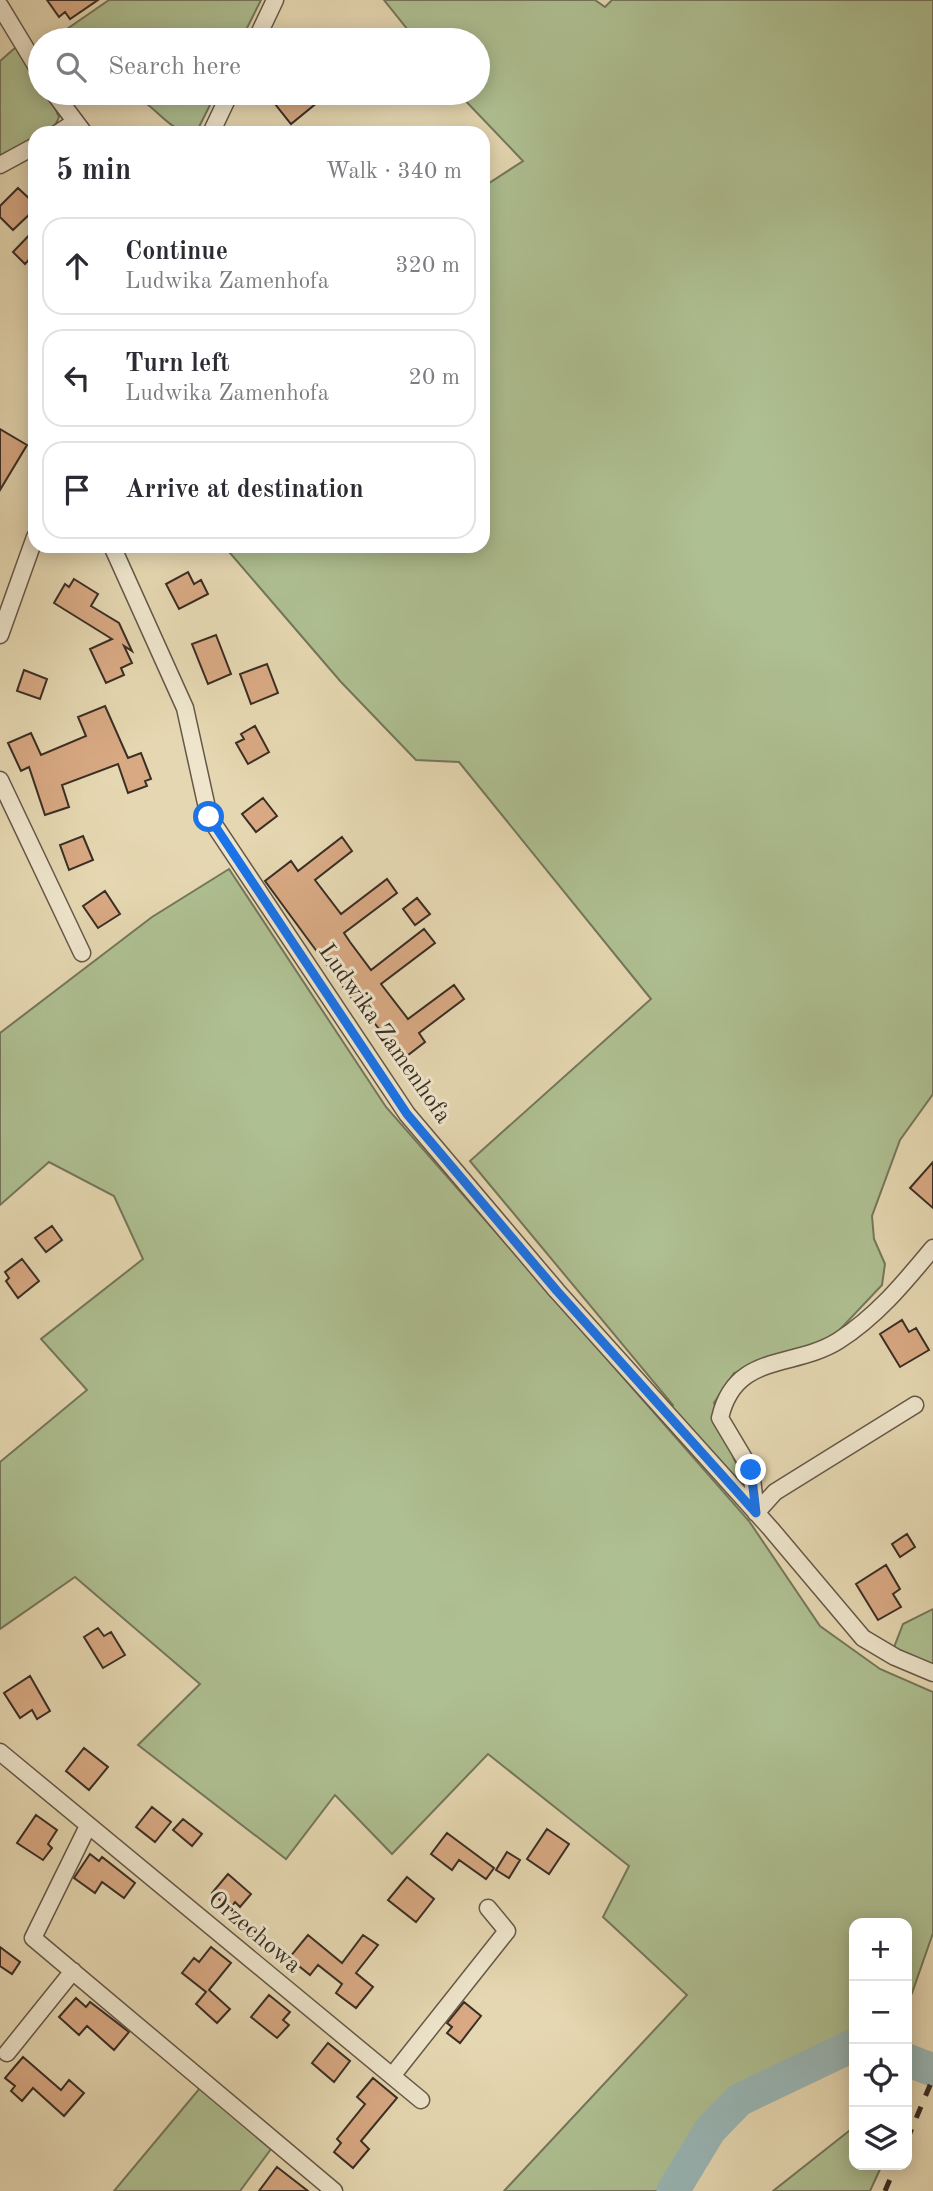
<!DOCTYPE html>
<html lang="en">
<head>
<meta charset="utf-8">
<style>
  :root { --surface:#fff; --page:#f7f7f7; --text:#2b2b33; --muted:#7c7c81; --line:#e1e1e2 }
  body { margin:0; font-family:"Old Standard TT",serif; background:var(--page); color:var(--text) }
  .controls { position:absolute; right:21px; bottom:21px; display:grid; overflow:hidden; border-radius:14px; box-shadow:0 4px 18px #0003 }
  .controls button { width:63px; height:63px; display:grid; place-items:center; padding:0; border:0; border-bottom:2px solid var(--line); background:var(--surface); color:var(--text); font:35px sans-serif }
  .stop { position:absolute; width:21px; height:21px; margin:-16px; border:5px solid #1a73e8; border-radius:50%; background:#fff }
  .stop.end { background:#1a73e8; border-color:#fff; box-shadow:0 2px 7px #0008 }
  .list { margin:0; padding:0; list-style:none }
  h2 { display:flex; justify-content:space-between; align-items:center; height:91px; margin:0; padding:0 28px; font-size:30px }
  h2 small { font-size:23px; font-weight:400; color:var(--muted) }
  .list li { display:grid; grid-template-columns:46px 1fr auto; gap:21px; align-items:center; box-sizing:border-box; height:98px; margin:0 14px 14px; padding:0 14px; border:2px solid var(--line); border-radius:21px }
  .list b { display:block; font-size:26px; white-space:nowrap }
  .list p { margin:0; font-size:23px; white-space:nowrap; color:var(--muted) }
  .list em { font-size:23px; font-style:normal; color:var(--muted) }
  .icon { flex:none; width:38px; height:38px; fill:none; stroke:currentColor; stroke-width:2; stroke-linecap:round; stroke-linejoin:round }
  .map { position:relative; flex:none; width:933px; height:2191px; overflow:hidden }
  .search { position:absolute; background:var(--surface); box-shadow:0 4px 18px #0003; left:28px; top:28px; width:462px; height:77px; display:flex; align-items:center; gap:18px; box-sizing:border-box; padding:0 24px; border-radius:38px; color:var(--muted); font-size:26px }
  .panel { position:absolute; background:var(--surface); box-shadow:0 4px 18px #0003; left:28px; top:126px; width:462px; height:427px; border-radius:21px }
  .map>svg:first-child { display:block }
</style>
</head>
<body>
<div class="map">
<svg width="933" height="2191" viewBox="0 0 933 2191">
  <rect width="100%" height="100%" fill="#e5d7b1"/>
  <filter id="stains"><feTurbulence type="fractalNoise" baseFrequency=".00286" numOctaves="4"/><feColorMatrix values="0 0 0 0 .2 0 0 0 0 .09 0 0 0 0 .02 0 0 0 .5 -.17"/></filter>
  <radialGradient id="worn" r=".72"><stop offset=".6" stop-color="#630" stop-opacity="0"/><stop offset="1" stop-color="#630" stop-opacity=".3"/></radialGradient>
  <path fill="#aebf91" stroke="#74765b" stroke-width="2" d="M109 0H261L241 40H51Z
    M384 0H595L605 7 612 0H933V1094L900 1140 872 1216 874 1239 885 1264 882 1285 831 1339 734 1373 714 1403 734 1459 748 1484 734 1479 668 1409 673 1405 470 1161 651 999 459 762 416 760 341 682 224 546H483V187L523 161 458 93H478V40H416Z
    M16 42 40 81V93H48L59 117C54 130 48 133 35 133V139L0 159V61L16 47Z
    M117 93H216L196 133C172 133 162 114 144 102 136 97 125 95 117 93Z
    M229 869 386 1107 749 1521 820 1626 880 1669 933 1692V1933L912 1993 907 2002V1923H854V2035L736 2093 708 2120 665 2191H504L687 1995 603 1917 629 1866 488 1754 392 1854 335 1795 286 1859 138 1745 200 1684 75 1577 0 1629V1462L87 1390 41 1339 143 1259 114 1196 49 1162 0 1205V1033L152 917Z
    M933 1609V1666L893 1650 903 1624Z
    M200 2088 271 2149 240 2191H114Z
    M854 2127V2165H882L870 2191H773Z"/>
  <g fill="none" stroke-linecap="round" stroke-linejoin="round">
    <path stroke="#99b7b6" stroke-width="33" d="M907 2060 933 2070
      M673 2191 710 2130 739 2100 854 2045"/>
  </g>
  <path fill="#d8a983" stroke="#3a2e25" stroke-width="2" d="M47 0H98L70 19 65 12 59 17Z
    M279 93H329L291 124 271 99Z
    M18 188 35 204V209L13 230 0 217V206Z
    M35 229V253L25 264 13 252Z
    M0 429 27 445 0 490Z
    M188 572 194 584 201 580 208 594 179 609 166 584Z
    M74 579 98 594 91 606 119 623 132 651 124 646 132 663 121 668 124 675 106 683 90 649 112 639 54 603 65 584 69 587Z
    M216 635 231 674 208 684 192 644Z
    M267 664 278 693 251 704 240 674Z
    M24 670 47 679 40 699 17 691Z
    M105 706 128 758 141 753 151 779 145 781 147 786 128 793 118 764 62 785 69 807 45 815 29 767 21 771 8 743 31 733 41 755 86 736 78 717Z
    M255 726 269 752 248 764 236 743 244 739 241 734Z
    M263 798 277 816 256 832 242 814Z
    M83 836 93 860 69 870 60 845Z
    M342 837 352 851 315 880 341 914 387 879 397 893 344 933 350 942 371 970 424 929 435 943 381 984 408 1019 454 985 464 999 419 1033 425 1042 399 1062 379 1035 382 1033 360 1004 357 1006 265 881 291 861 298 871Z
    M105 891 120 914 98 928 83 906Z
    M417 898 430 914 415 925 403 909Z
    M933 1162V1208L910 1188Z
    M52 1226 62 1240 46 1252 35 1238Z
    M22 1259 39 1281 18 1298 6 1281 9 1278 5 1272Z
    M902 1320 909 1332 916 1328 929 1350 900 1367 880 1334Z
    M907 1534 915 1547 900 1557 892 1544Z
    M886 1565 900 1589 893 1594 901 1607 878 1620 856 1584Z
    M98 1628 104 1636 111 1632 125 1655 103 1668 84 1637Z
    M30 1676 50 1711 37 1719 32 1710 20 1718 4 1693Z
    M84 1748 108 1767 89 1790 66 1771Z
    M152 1807 171 1822 155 1842 136 1827Z
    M36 1815 57 1830 48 1844 52 1848 43 1860 17 1843Z
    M183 1819 202 1834 192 1846 173 1830Z
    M547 1829 569 1844 549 1874 527 1859Z
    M447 1833 494 1868 486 1879 459 1860 452 1870 431 1854Z
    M507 1852 520 1860 509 1878 496 1870Z
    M90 1854 99 1861 102 1857 135 1883 124 1898 102 1882 95 1893 74 1878Z
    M228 1874 251 1894 240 1907 235 1902 230 1909 212 1893Z
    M407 1877 434 1899 416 1922 388 1900Z
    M308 1935 342 1963 363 1935 378 1945 356 1973 373 1987 356 2008 336 1993 342 1984 318 1965 310 1975 289 1958Z
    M0 1947 20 1962 12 1974 0 1966Z
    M211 1947 231 1963 209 1990 230 2009 217 2023 196 2004 206 1992 182 1973 194 1958 199 1962Z
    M269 1995 290 2012 283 2020 289 2025 277 2038 251 2017Z
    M76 1998 86 2007 90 2002 129 2032 114 2050 87 2026 79 2035 59 2017Z
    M464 2002 481 2016 460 2043 447 2033 452 2027 447 2023Z
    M328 2043 350 2061 334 2082 312 2063Z
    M23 2057 61 2090 69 2080 84 2093 64 2116 33 2088 22 2101 11 2091 15 2086 5 2078Z
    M373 2078 397 2098 361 2141 369 2149 353 2168 334 2152 341 2143 337 2139 365 2104 357 2097Z
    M277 2167 308 2191H259Z"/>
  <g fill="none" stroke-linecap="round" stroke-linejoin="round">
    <defs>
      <path id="minor" d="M0 6 40 72
        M256 40 275 0
        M54 93 84 133
        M58 133 75 122
        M211 133 230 93
        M0 165 35 146
        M112 546 185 708 209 817 407 1114 557 1291 771 1529 863 1638 895 1657 933 1673
        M0 635 35 537
        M0 780 82 953
        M756 1513 751 1470 720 1418C735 1352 793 1369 838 1341 877 1316 904 1283 933 1248
        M756 1513 775 1492 915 1405
        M0 1752 421 2100
        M88 1826 33 1938 334 2191
        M7 2053 73 1971
        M392 2076 507 1931 488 1908"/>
    </defs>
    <use href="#minor" stroke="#655848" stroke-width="19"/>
    <use href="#minor" stroke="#eee5cc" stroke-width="16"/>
    <path stroke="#3a2e25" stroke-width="5" stroke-dasharray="12 12" stroke-linecap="butt" d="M907 2140 933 2078
      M885 2191 896 2165"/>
  </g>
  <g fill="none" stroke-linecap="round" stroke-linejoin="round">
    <path stroke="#1a73e8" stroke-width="9" d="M209 817 407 1114 557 1291 756 1513 751 1470"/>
  </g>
  <g text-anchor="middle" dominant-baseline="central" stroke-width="6" stroke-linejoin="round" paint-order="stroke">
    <g font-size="24" fill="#3a2e25" stroke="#eee5cc">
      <text transform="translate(384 1034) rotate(55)">Ludwika Zamenhofa</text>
      <text transform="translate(254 1933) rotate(40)">Orzechowa</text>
    </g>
  </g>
  <rect width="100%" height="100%" filter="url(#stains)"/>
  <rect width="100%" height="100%" fill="url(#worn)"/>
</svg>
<div class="controls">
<button>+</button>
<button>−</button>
<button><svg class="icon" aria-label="locate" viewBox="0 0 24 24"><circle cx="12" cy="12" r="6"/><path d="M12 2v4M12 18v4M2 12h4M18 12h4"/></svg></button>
<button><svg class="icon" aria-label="layers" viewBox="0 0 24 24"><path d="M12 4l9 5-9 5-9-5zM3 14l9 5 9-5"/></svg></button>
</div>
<div class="stop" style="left:209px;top:817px"></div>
<div class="stop end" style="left:751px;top:1470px"></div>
<div class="search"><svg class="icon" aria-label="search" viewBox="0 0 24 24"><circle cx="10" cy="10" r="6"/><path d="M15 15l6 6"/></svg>Search here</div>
<section class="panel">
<h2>5 min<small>Walk · 340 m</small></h2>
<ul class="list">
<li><svg class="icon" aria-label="ahead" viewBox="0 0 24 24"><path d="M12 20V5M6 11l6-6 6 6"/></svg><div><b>Continue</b><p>Ludwika Zamenhofa</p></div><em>320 m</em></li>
<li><svg class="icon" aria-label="left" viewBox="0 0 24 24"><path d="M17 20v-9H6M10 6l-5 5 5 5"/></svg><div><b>Turn left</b><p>Ludwika Zamenhofa</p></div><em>20 m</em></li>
<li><svg class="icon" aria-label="arrive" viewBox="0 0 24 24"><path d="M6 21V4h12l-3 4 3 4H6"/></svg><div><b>Arrive at destination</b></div></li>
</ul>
</section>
</div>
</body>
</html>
